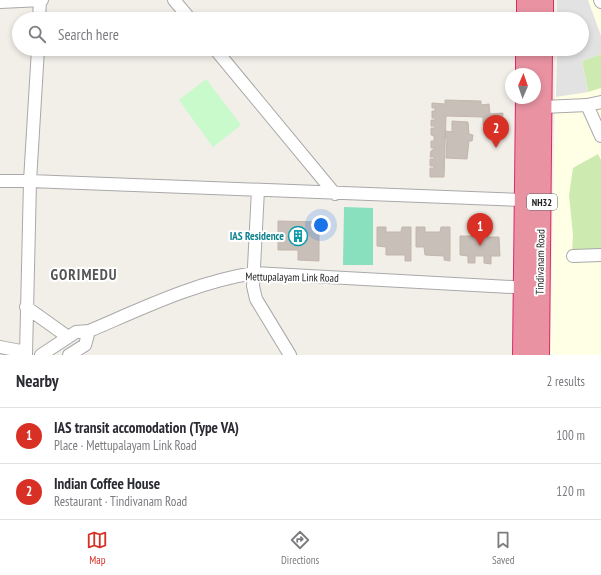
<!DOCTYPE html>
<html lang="en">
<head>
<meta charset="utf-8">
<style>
  :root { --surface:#fff; --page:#f2f2f3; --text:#2b2b33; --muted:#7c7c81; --line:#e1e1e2; --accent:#d93025 }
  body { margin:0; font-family:"PT Sans Narrow",sans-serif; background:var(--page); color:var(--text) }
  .compass { position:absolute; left:505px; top:68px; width:36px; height:36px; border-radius:50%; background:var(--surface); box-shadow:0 2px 6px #0003; rotate:2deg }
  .you { position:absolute; left:321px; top:225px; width:14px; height:14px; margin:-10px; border:3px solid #fff; border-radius:50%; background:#1a73e8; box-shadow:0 0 0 6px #1a73e833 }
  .badge { display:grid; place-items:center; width:26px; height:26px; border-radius:50%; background:var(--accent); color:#fff; font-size:13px; font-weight:700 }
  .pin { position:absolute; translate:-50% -33px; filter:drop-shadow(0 1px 2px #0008) }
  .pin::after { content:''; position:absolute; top:21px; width:14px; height:12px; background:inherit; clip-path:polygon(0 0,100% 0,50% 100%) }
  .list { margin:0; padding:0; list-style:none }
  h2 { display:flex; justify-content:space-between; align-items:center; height:52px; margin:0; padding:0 16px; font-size:17px }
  h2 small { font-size:13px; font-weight:400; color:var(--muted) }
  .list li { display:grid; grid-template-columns:26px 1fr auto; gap:12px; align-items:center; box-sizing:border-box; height:56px; padding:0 16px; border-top:1px solid var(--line) }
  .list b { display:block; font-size:15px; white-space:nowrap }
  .list p { margin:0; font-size:13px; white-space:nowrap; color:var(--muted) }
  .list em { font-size:13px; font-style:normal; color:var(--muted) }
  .icon { flex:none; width:22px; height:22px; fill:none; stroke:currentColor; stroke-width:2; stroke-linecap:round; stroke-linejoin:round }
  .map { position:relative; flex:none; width:601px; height:355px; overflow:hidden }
  .search { position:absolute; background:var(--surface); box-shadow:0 2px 6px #0003; left:12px; right:12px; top:12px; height:44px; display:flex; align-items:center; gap:10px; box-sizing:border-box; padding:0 14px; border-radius:22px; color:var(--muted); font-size:15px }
  .sheet { height:164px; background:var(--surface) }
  nav { display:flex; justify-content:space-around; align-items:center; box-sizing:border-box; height:56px; border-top:1px solid var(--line); background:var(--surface); font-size:11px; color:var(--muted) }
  nav a { display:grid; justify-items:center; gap:2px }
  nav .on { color:var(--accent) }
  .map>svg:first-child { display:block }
</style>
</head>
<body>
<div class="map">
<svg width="601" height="355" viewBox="0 0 601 355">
  <rect width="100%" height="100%" fill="#f2efe9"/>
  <path fill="#ffffe5" d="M557 0H601V355H550L556 49H582V19H556Z"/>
  <path fill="#cdebb0" d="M601 54V88L588 92 582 61Z
    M598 154 601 160V252L572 253 573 235 569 195 573 168Z"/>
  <path fill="#c8facc" d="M206 79 241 125 213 147 179 100Z"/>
  <path fill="#88e0be" d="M344 207 373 208V265H343Z"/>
  <path fill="#e2e2e2" d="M557 0H588L601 36V54L582 61 588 92 556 97 557 49H582V19H557Z"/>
  <path fill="#c7bfb8" stroke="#c4b6ab" d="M445 100 481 101V105L489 104 490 114 503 113 502 126 483 125V117L446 116 444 177H430V168H434V166H430V159H434V157H430L431 151 435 148H431V141H434V136L431 135V128H435V126H431V120H435V118H432V111H435V108H432V103L445 104Z
    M452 121 468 122 469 134 473 135 472 141H469L467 159 446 158 447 138H445V131L452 132Z
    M278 221 319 222V261L298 260V250H278Z
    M377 227H386V232H401L402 227H411V261H405V255H386V247L377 246Z
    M416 227H425V232H440L441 227H450V261L444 260V256L425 255 424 247H416Z
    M474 230H487V237H499L500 256H491V264L484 263V256H475V263H468V256L460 255V236H474Z"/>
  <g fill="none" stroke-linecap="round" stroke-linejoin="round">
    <defs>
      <path id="minor" d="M174 0 190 19
        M600 0 601 2
        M0 2 42 0
        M39 19 40 1
        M215 49 335 194
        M587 105 601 136
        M543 107 587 105 601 102
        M0 181H30L524 200
        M258 190 253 286 256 299 290 355
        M573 256 601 255
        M26 307 68 337
        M0 347 26 352
        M26 355 30 181 38 49
        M41 355 76 332 89 331C143 308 196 282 254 273L530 288
        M69 355 85 345 89 331"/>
      <path id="highway" d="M526 19V0
        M544 19V0
        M525 74V49
        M522 355 525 98
        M540 355 543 49"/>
    </defs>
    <use href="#minor" stroke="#a9a9a9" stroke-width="14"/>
    <use href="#highway" stroke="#dc2a67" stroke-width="20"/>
    <use href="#minor" stroke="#fff" stroke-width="12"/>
    <use href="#highway" stroke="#e892a2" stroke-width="18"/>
  </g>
  <defs>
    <symbol id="building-ring" viewBox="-11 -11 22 22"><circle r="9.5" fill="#fff" stroke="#0f9aa8" stroke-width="1.5"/><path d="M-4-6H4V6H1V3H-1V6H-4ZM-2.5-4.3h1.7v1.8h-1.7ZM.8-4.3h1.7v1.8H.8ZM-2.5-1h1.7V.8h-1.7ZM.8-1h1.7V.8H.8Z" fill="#0f9aa8"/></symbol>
  </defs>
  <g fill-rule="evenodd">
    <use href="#building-ring" x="287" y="225" width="22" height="22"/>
  </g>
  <g text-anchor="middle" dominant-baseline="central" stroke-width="4" stroke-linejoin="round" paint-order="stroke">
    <rect fill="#fff" stroke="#646464" stroke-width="1" x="527" y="194" width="30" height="16" rx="3"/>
    <g font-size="10" font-weight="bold" fill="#222">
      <text x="542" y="202">NH32</text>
    </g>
    <g font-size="11" font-weight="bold" fill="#0d838f" stroke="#fff" text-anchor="end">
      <text x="284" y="236">IAS Residence</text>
    </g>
    <g font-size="11" fill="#222" stroke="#fff">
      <text transform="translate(540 262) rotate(-89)">Tindivanam Road</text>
      <text transform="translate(292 277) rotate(1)">Mettupalayam Link Road</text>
    </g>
    <g font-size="15" font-weight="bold" letter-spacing="1" fill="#555" stroke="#fff">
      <text x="84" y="274">GORIMEDU</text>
    </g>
  </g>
</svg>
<svg class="compass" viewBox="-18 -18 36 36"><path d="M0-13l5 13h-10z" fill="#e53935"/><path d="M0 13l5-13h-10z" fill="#7c7c81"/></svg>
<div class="you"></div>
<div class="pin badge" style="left:480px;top:246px">1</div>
<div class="pin badge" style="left:496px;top:148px">2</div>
<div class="search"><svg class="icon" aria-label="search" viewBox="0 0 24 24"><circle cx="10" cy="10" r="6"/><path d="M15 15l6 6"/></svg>Search here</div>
</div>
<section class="sheet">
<h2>Nearby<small>2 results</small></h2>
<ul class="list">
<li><span class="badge">1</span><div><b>IAS transit accomodation (Type VA)</b><p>Place · Mettupalayam Link Road</p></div><em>100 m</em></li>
<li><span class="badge">2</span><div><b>Indian Coffee House</b><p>Restaurant · Tindivanam Road</p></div><em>120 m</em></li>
</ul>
</section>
<nav>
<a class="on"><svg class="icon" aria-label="map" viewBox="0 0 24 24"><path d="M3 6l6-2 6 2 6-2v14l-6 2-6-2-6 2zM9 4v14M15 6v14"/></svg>Map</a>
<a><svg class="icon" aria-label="directions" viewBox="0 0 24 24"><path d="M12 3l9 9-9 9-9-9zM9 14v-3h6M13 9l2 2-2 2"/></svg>Directions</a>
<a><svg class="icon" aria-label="saved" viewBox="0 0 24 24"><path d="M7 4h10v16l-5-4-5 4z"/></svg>Saved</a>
</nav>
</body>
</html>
